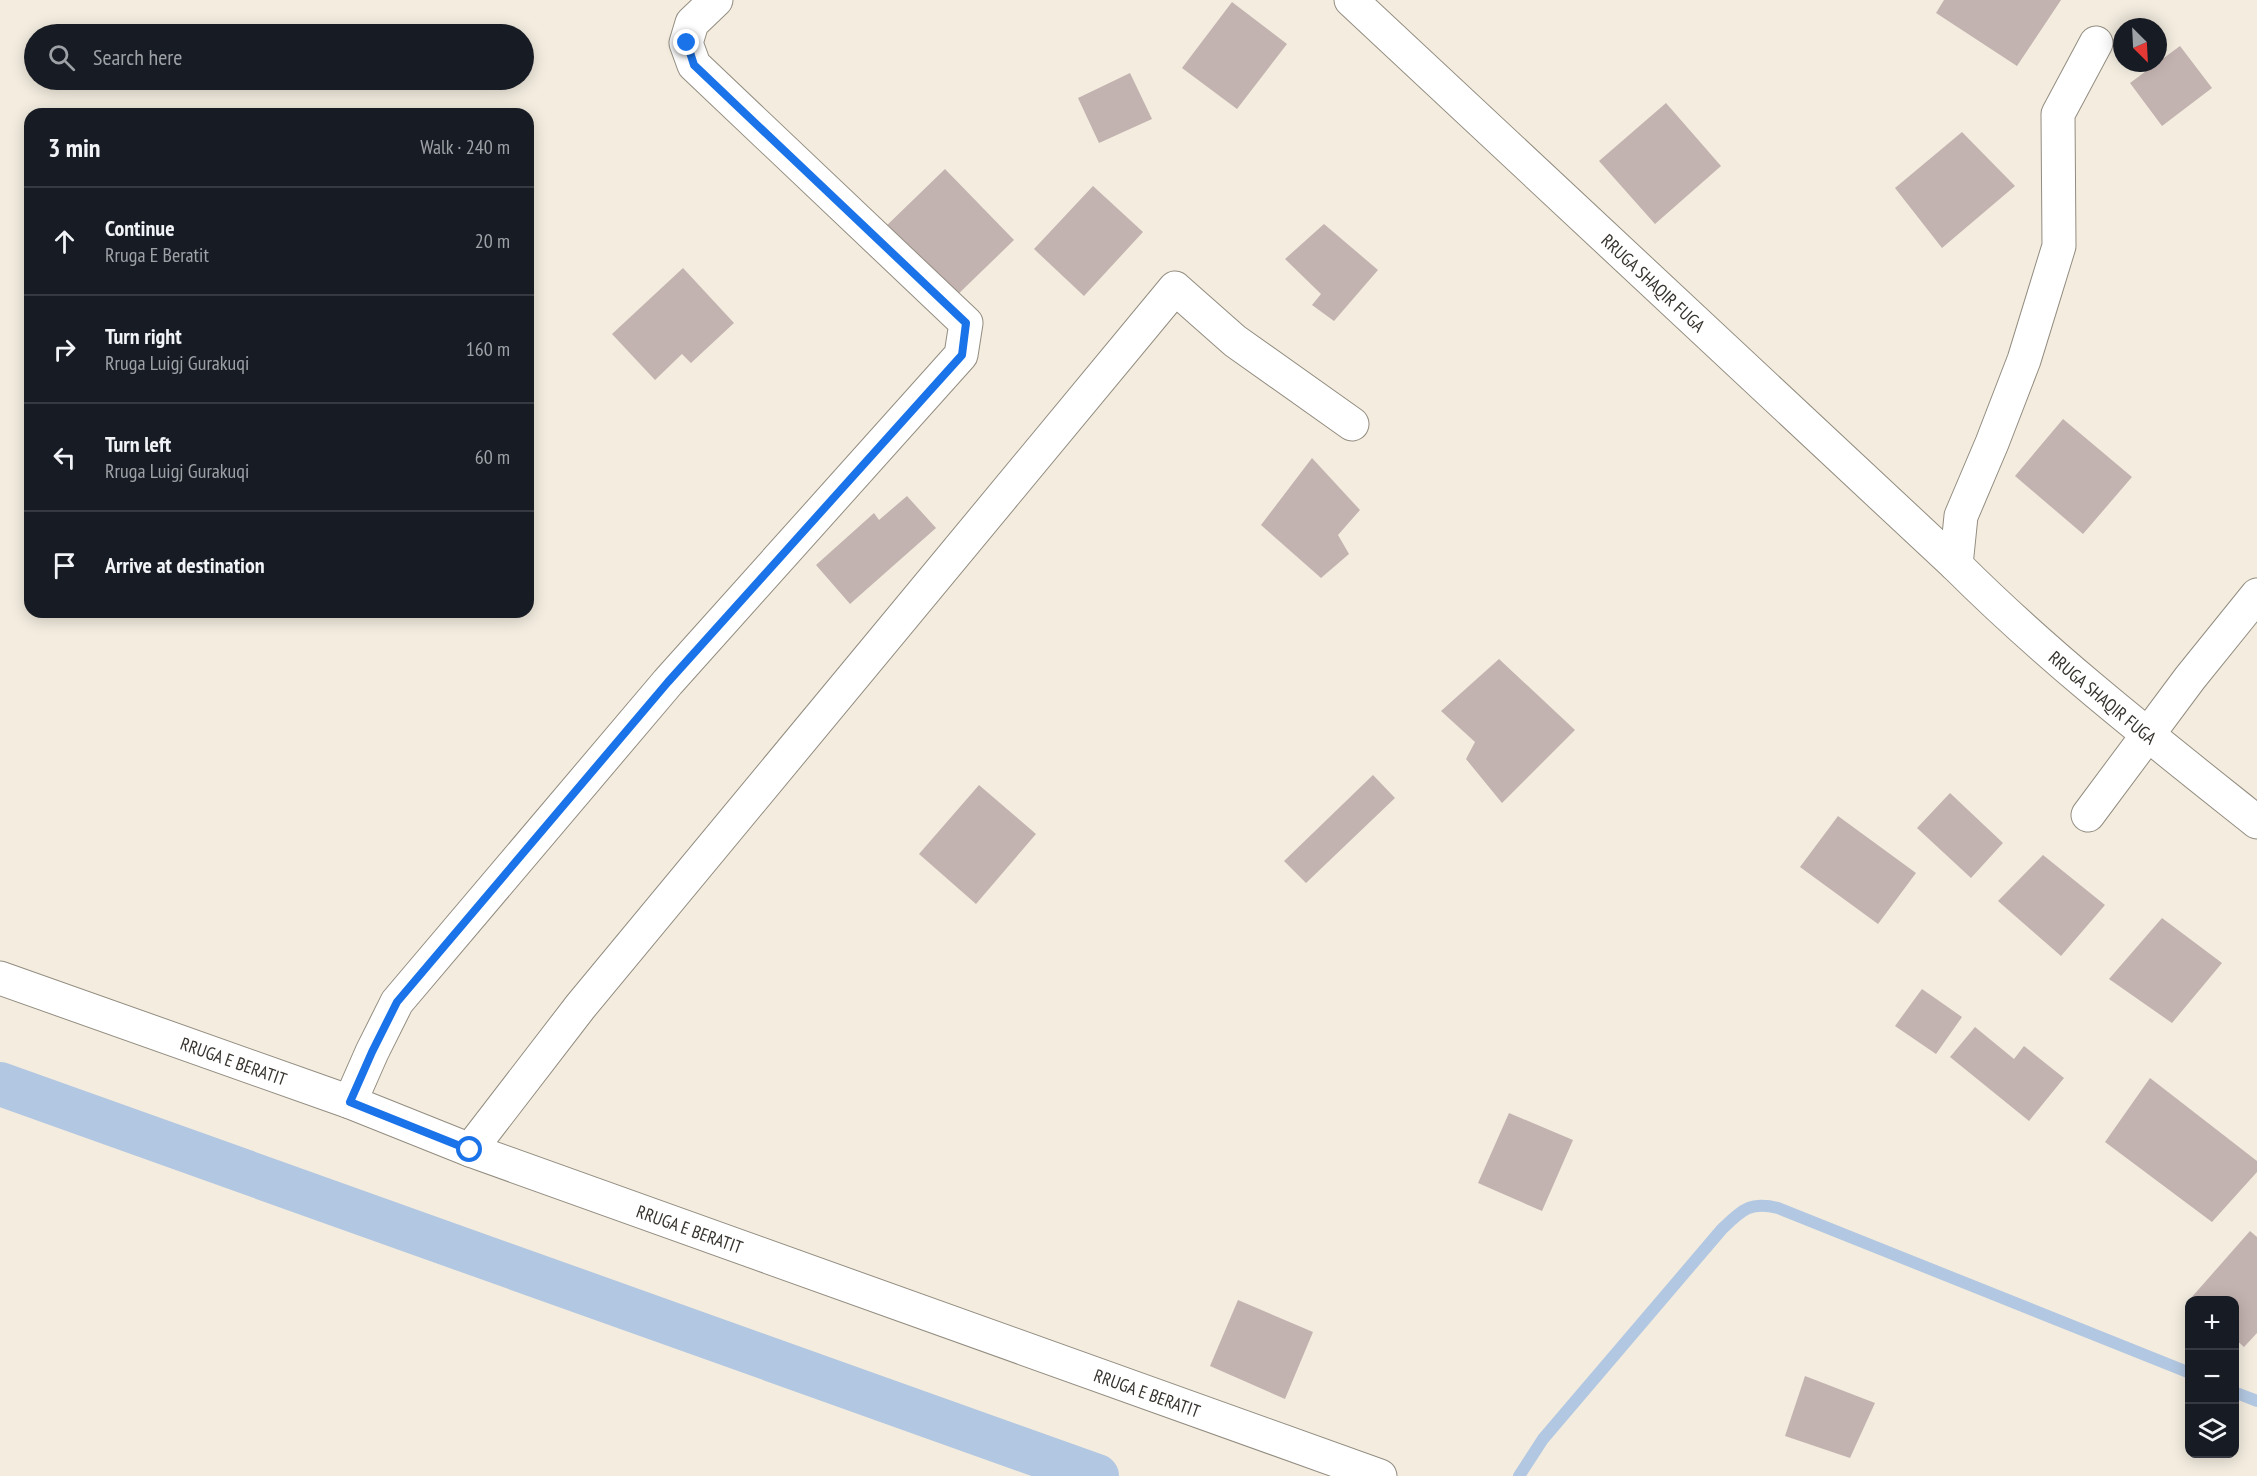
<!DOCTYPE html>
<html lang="en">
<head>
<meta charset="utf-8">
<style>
  :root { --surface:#171b24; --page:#20242c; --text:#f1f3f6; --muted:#9ea1a6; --line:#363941 }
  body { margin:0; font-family:"PT Sans Narrow",sans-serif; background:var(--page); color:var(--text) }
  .controls { position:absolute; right:18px; bottom:18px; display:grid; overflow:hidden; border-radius:12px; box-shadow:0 3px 15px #0003 }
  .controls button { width:54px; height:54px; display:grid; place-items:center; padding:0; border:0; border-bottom:2px solid var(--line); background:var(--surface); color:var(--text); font:30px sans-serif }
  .compass { position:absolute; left:2113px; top:18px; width:54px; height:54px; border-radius:50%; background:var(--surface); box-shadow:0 3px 15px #0003; rotate:156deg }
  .stop { position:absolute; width:18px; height:18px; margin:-14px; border:4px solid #1a73e8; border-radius:50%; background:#fff }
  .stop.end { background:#1a73e8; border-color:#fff; box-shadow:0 2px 6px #0008 }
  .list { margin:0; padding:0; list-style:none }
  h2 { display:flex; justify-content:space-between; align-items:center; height:78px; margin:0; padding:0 24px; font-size:26px }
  h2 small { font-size:20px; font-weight:400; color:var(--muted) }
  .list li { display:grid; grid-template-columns:39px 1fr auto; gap:18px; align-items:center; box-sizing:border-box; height:108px; padding:0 24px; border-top:2px solid var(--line) }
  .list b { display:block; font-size:22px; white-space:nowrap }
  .list p { margin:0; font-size:20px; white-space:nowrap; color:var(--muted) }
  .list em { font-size:20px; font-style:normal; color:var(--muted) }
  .icon { flex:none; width:33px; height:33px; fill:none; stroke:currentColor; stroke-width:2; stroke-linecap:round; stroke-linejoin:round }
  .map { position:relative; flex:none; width:2257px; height:1476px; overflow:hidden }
  .search { position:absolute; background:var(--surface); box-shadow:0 3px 15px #0003; left:24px; top:24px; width:510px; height:66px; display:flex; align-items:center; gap:15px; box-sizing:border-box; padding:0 21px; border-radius:33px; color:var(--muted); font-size:22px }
  .panel { position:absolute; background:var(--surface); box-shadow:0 3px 15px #0003; left:24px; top:108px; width:510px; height:510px; border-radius:18px }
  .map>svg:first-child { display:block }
</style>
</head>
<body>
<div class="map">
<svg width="2257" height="1476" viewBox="0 0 2257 1476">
  <rect width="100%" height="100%" fill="#f3ecdf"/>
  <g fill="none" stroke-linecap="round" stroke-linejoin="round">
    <path stroke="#b2c7e1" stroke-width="12" d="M2234 1392 2257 1401
      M1519 1476 1543 1439 1722 1229C1742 1210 1750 1201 1778 1208L2190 1373"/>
    <path stroke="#b2c7e1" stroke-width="44" d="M0 1084 1097 1476"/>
  </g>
  <path fill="#c3b3b0" d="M1944 0H2061L2017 66 1936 13Z
    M1232 2 1287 44 1237 109 1182 68Z
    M2180 46 2212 88 2162 126 2130 83Z
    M1130 73 1152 119 1099 143 1078 98Z
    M1666 103 1721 166 1655 224 1599 161Z
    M1962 132 2015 186 1942 248 1895 188Z
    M945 169 1014 240 950 302 881 231Z
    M1093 186 1143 232 1084 296 1034 249Z
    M1324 224 1378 270 1334 321 1312 305 1321 294 1285 259Z
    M683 268 734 323 691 363 682 354 655 380 612 334Z
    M2063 419 2132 477 2083 534 2015 476Z
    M1312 458 1360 510 1338 535 1349 554 1321 578 1261 525Z
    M907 496 936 528 850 604 816 565 874 513 879 520Z
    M1499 659 1575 730 1502 803 1466 759 1475 742 1441 711Z
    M1373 775 1395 798 1306 883 1284 861Z
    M979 785 1036 834 976 904 919 854Z
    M1950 793 2003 843 1971 878 1917 828Z
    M1838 816 1916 873 1878 924 1800 867Z
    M2043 855 2105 905 2061 956 1998 901Z
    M2162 918 2222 963 2172 1023 2109 979Z
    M1922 989 1962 1017 1936 1054 1895 1026Z
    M1975 1027 2014 1059 2024 1046 2064 1078 2029 1121 1950 1057Z
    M2150 1078 2257 1161V1172L2212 1222 2105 1142Z
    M1509 1113 1573 1140 1542 1211 1478 1183Z
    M2250 1231 2257 1237V1333L2244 1347 2234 1338V1300H2193L2191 1298Z
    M1238 1300 1313 1332 1285 1399 1210 1366Z
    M1805 1376 1875 1403 1850 1458 1785 1436Z"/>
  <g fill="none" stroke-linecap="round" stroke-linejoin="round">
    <defs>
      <g id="street">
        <path id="s1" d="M1351 0 1956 565"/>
        <path id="s2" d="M2096 43 2058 114 2059 246 2024 360 1992 443 1961 516 1956 565C2049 658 2154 740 2257 822"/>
        <path d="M2088 815 2190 678 2257 595"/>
        <path d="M350 1102 372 1052 397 1002 668 682 961 355 966 323 694 65 686 43 692 23 716 0"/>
        <path d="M470 1150 580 1007 1175 288 1235 341 1352 424"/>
      </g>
      <g id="secondary">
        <path id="s3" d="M0 978 350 1102 470 1150 1380 1476"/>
      </g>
    </defs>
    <use href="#street" stroke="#938d81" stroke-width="35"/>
    <use href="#secondary" stroke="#938d81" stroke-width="35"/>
    <use href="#street" stroke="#fff" stroke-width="33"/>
    <use href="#secondary" stroke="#fff" stroke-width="33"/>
  </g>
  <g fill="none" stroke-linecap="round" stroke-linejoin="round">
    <path stroke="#1a73e8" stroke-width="8" d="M470 1150 350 1102 372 1052 397 1002 668 682 962 355 966 323 694 65 687 43"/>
  </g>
  <g text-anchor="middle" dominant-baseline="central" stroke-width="4.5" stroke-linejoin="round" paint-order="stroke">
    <g font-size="18" fill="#37342f" stroke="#f3ecdf">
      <text stroke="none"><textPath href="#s1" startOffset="414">RRUGA SHAQIR FUGA</textPath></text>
      <text stroke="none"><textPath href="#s2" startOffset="747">RRUGA SHAQIR FUGA</textPath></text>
      <text stroke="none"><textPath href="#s3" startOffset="248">RRUGA E BERATIT</textPath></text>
      <text stroke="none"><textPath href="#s3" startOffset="734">RRUGA E BERATIT</textPath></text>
      <text stroke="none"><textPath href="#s3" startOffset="1220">RRUGA E BERATIT</textPath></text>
    </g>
  </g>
</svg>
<div class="controls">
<button>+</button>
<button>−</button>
<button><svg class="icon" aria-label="layers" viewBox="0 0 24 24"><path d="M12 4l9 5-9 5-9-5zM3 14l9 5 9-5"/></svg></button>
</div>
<svg class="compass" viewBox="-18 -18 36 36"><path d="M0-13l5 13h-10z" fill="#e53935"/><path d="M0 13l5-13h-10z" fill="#9ea1a6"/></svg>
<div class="stop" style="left:470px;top:1150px"></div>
<div class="stop end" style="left:687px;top:43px"></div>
<div class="search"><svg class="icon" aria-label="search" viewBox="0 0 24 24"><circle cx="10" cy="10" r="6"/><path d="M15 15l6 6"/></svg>Search here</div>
<section class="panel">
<h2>3 min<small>Walk · 240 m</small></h2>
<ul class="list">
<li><svg class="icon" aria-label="ahead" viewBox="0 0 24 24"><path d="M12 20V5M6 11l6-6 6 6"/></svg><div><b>Continue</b><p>Rruga E Beratit</p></div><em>20 m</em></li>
<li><svg class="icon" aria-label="right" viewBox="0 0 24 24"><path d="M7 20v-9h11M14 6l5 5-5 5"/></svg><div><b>Turn right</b><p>Rruga Luigj Gurakuqi</p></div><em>160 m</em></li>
<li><svg class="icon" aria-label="left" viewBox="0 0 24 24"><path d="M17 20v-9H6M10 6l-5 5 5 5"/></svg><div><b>Turn left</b><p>Rruga Luigj Gurakuqi</p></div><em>60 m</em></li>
<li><svg class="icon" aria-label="arrive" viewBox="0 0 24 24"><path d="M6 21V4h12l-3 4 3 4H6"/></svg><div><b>Arrive at destination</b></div></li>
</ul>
</section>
</div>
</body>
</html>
